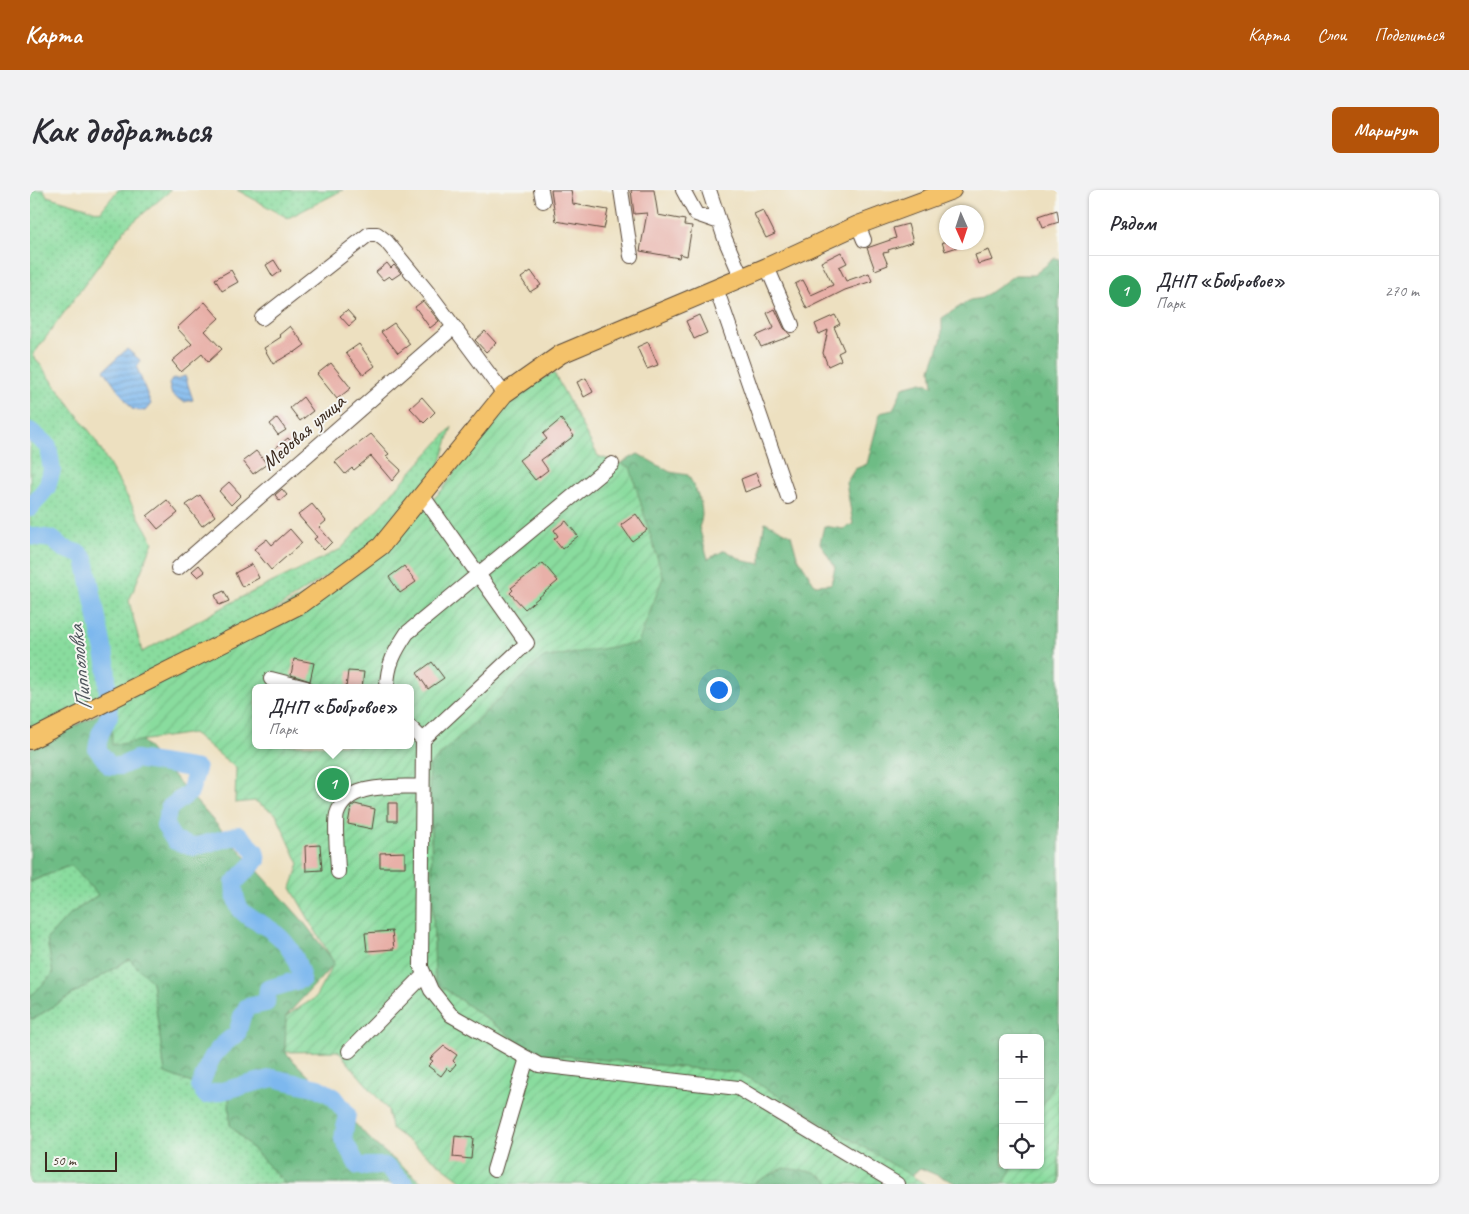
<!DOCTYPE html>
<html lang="ru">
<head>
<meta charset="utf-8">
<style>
  :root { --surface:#fff; --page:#f2f2f3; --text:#2b2b33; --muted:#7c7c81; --line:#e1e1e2; --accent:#b45309 }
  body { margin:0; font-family:Caveat,sans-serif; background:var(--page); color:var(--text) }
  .controls { position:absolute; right:15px; bottom:15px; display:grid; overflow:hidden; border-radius:8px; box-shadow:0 1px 4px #0004 }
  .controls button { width:45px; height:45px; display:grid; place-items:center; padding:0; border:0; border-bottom:1px solid var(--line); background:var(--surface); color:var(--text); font:25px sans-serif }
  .compass { position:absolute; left:909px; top:15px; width:45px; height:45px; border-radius:50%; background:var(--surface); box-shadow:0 1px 4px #0004; rotate:177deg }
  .scale { position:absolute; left:15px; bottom:12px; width:72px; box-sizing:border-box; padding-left:5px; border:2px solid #3b2a1e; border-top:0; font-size:14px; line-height:18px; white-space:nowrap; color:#3b2a1e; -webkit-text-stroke:4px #f6f6f2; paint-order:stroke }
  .you { position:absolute; left:688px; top:499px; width:18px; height:18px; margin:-12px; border:4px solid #fff; border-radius:50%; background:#1a73e8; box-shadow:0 0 0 8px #1a73e833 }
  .badge { display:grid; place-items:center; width:32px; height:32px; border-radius:50%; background:var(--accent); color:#fff; font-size:16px; font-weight:700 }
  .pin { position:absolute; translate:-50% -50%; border:2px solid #fff; box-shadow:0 1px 5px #0006 }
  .popup { position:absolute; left:222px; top:494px; width:162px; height:65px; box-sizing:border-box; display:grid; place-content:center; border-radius:8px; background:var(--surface); filter:drop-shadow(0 1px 4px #0005); font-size:16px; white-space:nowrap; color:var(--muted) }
  .popup b { font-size:19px; color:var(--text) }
  .popup::after { content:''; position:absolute; left:50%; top:100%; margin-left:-10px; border:10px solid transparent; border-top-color:var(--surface) }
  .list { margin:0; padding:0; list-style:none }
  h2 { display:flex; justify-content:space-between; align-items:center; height:65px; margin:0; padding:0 20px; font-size:21px }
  h2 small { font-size:16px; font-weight:400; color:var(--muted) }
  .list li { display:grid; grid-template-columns:32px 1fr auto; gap:15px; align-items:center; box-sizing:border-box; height:70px; padding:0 20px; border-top:1px solid var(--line) }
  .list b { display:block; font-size:19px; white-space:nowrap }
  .list p { margin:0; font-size:16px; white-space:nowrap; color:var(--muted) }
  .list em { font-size:16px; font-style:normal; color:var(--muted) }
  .icon { flex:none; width:28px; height:28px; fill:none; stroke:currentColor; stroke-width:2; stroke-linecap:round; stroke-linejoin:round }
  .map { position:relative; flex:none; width:1029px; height:994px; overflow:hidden; border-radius:8px }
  header { display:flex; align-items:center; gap:30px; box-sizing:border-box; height:70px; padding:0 25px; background:var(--accent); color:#fff }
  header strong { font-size:24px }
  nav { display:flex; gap:28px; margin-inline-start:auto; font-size:18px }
  .intro { display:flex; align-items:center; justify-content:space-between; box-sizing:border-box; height:120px; padding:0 30px }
  h1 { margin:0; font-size:35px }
  .button { padding:12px 22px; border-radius:8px; background:var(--accent); color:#fff; font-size:18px; font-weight:700 }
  main { display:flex; gap:30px; padding:0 30px }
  aside { flex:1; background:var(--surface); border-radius:8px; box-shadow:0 1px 4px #0004 }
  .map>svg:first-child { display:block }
</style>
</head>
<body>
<header>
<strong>Карта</strong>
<nav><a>Карта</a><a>Слои</a><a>Поделиться</a></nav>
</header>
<div class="intro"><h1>Как добраться</h1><a class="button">Маршрут</a></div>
<main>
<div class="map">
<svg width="1029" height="994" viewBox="0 0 1029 994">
  <defs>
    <pattern id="grass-dots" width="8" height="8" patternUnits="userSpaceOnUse" patternTransform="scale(1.25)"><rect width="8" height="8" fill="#89dc9e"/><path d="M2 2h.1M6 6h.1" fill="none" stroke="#77bd88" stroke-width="1.8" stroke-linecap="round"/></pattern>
    <pattern id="forest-crowns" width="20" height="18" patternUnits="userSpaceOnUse" patternTransform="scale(1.25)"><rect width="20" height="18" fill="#6ebc85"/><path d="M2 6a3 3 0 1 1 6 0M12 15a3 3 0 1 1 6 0" fill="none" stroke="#5c996c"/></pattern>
    <pattern id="garden-furrows" width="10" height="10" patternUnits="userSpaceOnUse" patternTransform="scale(1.25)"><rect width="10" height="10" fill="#89dc9e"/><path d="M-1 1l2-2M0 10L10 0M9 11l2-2" fill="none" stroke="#77bd88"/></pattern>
    <pattern id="water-rules" width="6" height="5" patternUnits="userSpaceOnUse" patternTransform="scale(1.25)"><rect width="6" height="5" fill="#7db8ee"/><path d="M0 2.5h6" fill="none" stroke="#6896c0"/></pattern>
  </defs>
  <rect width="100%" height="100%" fill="#f6f6f2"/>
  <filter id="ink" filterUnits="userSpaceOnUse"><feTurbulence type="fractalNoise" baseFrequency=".02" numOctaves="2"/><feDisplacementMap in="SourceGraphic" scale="10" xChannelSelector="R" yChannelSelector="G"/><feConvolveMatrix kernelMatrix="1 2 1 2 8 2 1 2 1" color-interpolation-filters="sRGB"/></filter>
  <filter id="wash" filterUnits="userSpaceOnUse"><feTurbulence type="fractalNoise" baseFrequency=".0096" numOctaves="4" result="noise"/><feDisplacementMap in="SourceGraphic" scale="20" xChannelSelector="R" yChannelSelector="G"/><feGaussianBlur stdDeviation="1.12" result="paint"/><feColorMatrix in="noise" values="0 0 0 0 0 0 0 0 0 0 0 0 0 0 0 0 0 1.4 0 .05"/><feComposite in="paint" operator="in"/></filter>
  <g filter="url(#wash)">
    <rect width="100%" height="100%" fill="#ede0c0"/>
    <path fill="url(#grass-dots)" stroke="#62835e" d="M0 0H14L17 6 70 22 88 0H141L96 38 3 165 63 246 123 352 99 411 112 462 210 408 311 359 422 237 409 277 346 353 243 421 0 539Z
      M207 0H313L258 28Z
      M41 675 68 705 39 725 23 784 0 807V692Z
      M99 769 122 792 136 883 200 907V935L256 994H0V828L3 829Z"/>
    <path fill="url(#forest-crowns)" stroke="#547352" fill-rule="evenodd" d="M1025 68 1029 69V993L928 994 890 978 872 994H711L709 883 504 863 405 792 399 576 512 468 608 452 582 278 608 264 640 282 658 285C667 301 677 320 669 337L678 369 695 360 714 371 731 374V353L735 332 761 345 767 366 785 395 801 394 805 377 790 353 794 336 813 339 823 334 816 293 825 279 837 274 850 223 863 220 873 197 892 192 903 196 901 179 912 148V128L940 110 952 108 985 85H1004ZM973 848H1010V975H973Z
      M82 517 272 730 305 773 256 826 255 862 346 955 394 994H256L200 935 199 907 135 883 122 792 99 769 3 829 0 828V807L23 784 17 749 39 725 68 705 41 675 0 692V559Z"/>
    <path fill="url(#garden-furrows)" stroke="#62835e" fill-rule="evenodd" d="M524 183 568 266 600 277 633 387 608 453 512 468 399 576 405 792 504 863 710 883 895 994H802L785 982 753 978 722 994H436L361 938 358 920 308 861 255 862 256 826 285 808 304 773 261 698 269 674 246 624 225 611 205 613 206 578 163 543 82 555V517L353 359 412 300 465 226 490 200ZM226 498H380V555H226Z
      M1029 883V994H974L983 975H1010V921Z"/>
    <path fill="url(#water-rules)" stroke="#5c7186" d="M97 159 110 170 107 178 121 214 115 221 102 219 74 180Z
      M155 186 163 210 154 212 142 205 139 194 143 188 147 189Z"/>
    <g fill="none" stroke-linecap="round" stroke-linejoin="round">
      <path stroke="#7db8ee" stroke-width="18" d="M0 241 18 256 22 280 17 297 0 318
        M0 346 22 349 33 358 50 364 55 369 76 472 79 526 70 544 67 559 80 576H91L106 569 167 579 160 602 139 618 135 636 145 651 163 657 209 645 225 661 227 670 204 693C205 730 221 724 245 743 260 755 268 771 272 789L238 799 236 813 217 817 212 826 207 844C183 860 179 870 170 897L176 905 243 888 288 898 304 907 317 924 313 949 328 976H355L375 994"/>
    </g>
    <g id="blocks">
      <path fill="#e8b0a8" d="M521 0H541L543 14 578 20 574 39 526 31Z
        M601 0H624L628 25 655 30 654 35 662 36 657 66 650 64 649 68 610 61 617 23 604 24Z
        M733 20 745 44 736 48 724 24Z
        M1027 20 1029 32 1013 37 1009 26Z
        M878 34 883 52 858 60 859 62 853 63 858 75 845 80 837 58 866 48 863 38Z
        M912 52H937V54L915 61Z
        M959 60 963 70 948 74 945 65Z
        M811 62 817 73 809 77 816 91 839 83 842 91 815 100 777 119 765 94 773 90 781 105 803 95 791 72Z
        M244 70 251 81 243 87 236 75Z
        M357 73 361 78 364 75 371 83 362 89 359 86 353 90 346 82Z
        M201 80 208 92 192 101 185 89Z
        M501 81 511 95 500 102 491 88Z
        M393 111 409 131 400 138 385 117Z
        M175 112 189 128 175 141 192 159 178 172 172 164 151 182 142 171 162 154 147 138Z
        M745 119 754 138 761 146 731 157 726 146 744 138 737 123Z
        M317 120 326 130 319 136 310 126Z
        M669 125 677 143 664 149 656 131Z
        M805 125 810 134 804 137 814 160 808 163 811 170 798 176 793 163 798 140 789 144 785 134Z
        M364 133 380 154 368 163 351 142Z
        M260 136 275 155 264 163 263 162 243 174 234 158 251 147 249 145Z
        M455 141 466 153 456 162 445 150Z
        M618 152 628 175 617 179 607 157Z
        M329 154 345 176 333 185 316 163Z
        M301 173 321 198 307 209 287 184Z
        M556 188 563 202 554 207 547 192Z
        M273 207 283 221 270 231 260 218Z
        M392 207 405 222 394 233 380 218Z
        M247 228 256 240 248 245 240 234Z
        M531 229 544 246 511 270 518 280 505 290 489 270 517 249 513 244Z
        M341 244 359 264 356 266 371 280 362 291 341 266 324 280 322 278 315 284 305 272Z
        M258 248 264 255 250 267 244 259Z
        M226 261 237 274 223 284 213 271Z
        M726 283 731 296 715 302 711 289Z
        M199 292 211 305 201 315 189 301Z
        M252 299 257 305 250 311 245 305Z
        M170 305 185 326 172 336 156 315Z
        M137 310 148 323 128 339 117 326Z
        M282 314 296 331 289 337 302 352 294 360 284 349 287 347 268 325Z
        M606 324 617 340 602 351 591 335Z
        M536 331 548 346 532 359 524 349 528 346 524 340Z
        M260 339 272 353 241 380 224 359 237 349 242 355Z
        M513 373 528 391 495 419 480 403 483 400 481 398Z
        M222 374 229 388 212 397 205 383Z
        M169 375 175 382 168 387 162 381Z
        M374 376 386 392 370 403 359 387Z
        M194 401 199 411 189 415 185 405Z
        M264 469 284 473 280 491 261 485Z
        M402 472 414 488 398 499 387 483Z
        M318 481 334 482 332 498H316Z
        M358 613H367V631H358Z
        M325 614 345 619 342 639 318 634 321 617Z
        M290 655 292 680 276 681 275 656Z
        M375 662V677H350V663Z
        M362 741 364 759 337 761 335 743Z
        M414 856 427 865 423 871 426 874 420 881 417 878 411 886 398 876 403 871 400 869Z
        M425 946 443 948 441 969 423 967Z"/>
    </g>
  </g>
  <g filter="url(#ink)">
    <use href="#blocks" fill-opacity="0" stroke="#564536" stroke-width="1"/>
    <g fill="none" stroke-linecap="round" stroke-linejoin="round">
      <defs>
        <path id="minor" d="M511 0 513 11
          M591 0 601 66
          M653 0 666 24 689 32
          M679 0 695 49 711 86
          M828 35 834 50
          M737 77 762 135
          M686 98 758 307
          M232 128 339 44H347L356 51 404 110 474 204
          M392 305 497 453 393 550
          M148 378 424 137
          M241 489 276 498
          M357 498C357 475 365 461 377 443L582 274
          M380 537 393 550 391 777 401 800 421 825 509 875 708 898 867 994
          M308 682C308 669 304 635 307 624 318 591 364 598 392 596
          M319 861 394 785
          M464 980 497 868"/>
        <path id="major" d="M0 550 273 413 351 356 474 204 531 164 737 77 828 35 922 0"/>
      </defs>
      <use href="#minor" stroke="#564536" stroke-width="16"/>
      <use href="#major" stroke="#564536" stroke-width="20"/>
      <use href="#minor" stroke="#fff" stroke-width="14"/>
      <use href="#major" stroke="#f4c26a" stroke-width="18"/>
    </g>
  </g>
  <g text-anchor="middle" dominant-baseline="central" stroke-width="4" stroke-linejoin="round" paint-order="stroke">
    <g font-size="21" fill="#3b2a1e" stroke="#f6f6f2">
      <text transform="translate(273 242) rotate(-41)">Медовая улица</text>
    </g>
    <g font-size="22" font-style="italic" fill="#4f555c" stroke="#f6f6f2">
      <text transform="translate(50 478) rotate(-96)">Пипполовка</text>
    </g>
  </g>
</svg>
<div class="controls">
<button>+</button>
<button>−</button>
<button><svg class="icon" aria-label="locate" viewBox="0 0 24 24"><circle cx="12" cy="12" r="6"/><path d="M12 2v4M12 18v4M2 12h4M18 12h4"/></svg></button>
</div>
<svg class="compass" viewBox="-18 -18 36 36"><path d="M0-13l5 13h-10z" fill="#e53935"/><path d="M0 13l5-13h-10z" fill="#7c7c81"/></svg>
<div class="scale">50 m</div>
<div class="you"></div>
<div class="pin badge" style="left:303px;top:594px;background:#2e9e5b">1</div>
<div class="popup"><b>ДНП «Бобровое»</b>Парк</div>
</div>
<aside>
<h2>Рядом<small></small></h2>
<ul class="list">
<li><span class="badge" style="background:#2e9e5b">1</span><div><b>ДНП «Бобровое»</b><p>Парк</p></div><em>270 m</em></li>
</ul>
</aside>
</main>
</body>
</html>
